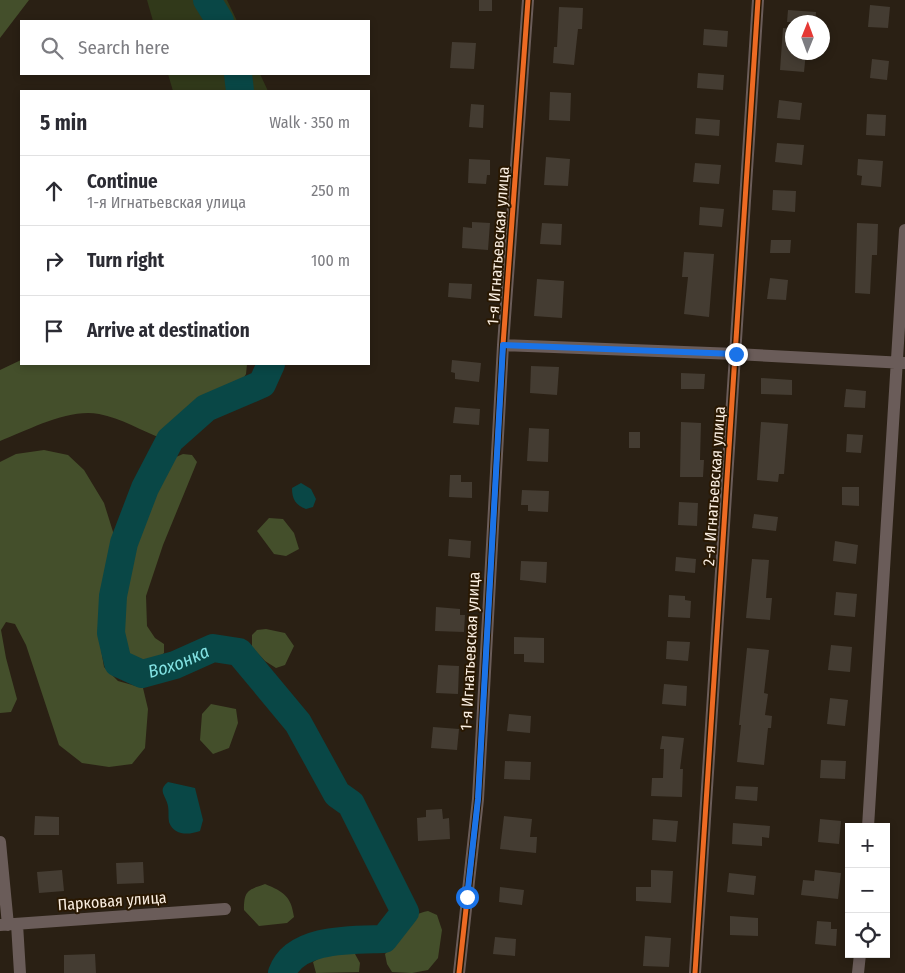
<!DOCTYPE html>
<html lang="en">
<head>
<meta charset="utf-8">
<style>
  :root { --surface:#fff; --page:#f7f7f7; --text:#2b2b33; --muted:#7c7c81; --line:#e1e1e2 }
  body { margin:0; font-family:"Fira Sans Condensed",sans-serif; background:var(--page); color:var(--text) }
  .controls { position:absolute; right:15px; bottom:15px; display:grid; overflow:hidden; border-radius:0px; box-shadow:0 2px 8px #0003 }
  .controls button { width:45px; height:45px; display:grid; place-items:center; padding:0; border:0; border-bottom:1px solid var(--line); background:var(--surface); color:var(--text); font:25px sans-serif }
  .compass { position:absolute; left:785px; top:15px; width:45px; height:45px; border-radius:50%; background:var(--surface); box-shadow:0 2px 8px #0003; rotate:1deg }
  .stop { position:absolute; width:15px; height:15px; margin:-11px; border:4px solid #1a73e8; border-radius:50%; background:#fff }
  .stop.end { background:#1a73e8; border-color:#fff; box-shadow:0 1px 5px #0008 }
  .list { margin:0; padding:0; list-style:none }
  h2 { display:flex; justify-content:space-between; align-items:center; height:65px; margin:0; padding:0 20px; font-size:21px }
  h2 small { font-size:16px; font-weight:400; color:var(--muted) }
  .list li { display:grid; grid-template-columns:32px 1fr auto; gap:15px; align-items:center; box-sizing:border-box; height:70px; padding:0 20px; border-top:1px solid var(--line) }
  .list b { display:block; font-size:19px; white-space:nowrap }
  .list p { margin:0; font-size:16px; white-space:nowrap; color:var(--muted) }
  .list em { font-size:16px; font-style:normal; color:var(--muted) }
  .icon { flex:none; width:28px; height:28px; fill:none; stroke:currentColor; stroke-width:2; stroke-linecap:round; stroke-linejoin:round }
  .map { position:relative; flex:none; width:905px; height:973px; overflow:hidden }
  .search { position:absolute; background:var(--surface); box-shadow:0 2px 8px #0003; left:20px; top:20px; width:350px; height:55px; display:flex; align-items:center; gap:12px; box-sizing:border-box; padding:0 18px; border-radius:0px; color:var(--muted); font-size:19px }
  .panel { position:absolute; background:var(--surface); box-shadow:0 2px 8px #0003; left:20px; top:90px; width:350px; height:275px; border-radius:0px }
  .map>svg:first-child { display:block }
</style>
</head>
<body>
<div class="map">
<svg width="905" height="973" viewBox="0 0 905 973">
  <rect width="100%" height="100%" fill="#2a2014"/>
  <path fill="#31391a" d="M147 0H227L237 21H153Z
    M168 74H260L268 91H173Z"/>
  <path fill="#444f2b" d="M0 0H29L0 38Z
    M21 360V364H247L246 374 239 386 185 411 163 439C142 431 121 418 99 414 69 408 28 430 0 441V370Z
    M44 450 68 455 84 470 104 503 114 535 99 637 104 667 118 681 143 688 148 709 145 748 132 764 109 767 82 763 59 745 26 645 15 624 6 622 1 630 6 658 17 699 11 712 0 713V462L16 454Z
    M183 454 192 455 197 462 163 545 146 596 147 626 155 638 164 644V653L155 660 145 664 131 656 122 636V604L135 542 164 474 176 457Z
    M269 518 283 519 294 533 299 549 286 556 274 554 257 531Z
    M266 629 285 633 294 646 285 665 276 668 265 661 252 647V635L257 630Z
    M211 704 236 709 238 723 229 748 213 754 200 740 202 714Z
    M265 884C284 892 291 896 294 917L287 923 259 926 244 910C244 890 248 890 265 884Z
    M428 911 437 915 442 930 438 958 428 970 412 973 392 972 387 964 385 954C388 951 393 947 396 943 408 929 408 914 428 911Z
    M341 953 355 954 360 963 359 972 316 973 313 962 323 956Z"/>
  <path fill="#094746" d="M301 483 311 489 316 499 313 507 306 509C296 505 292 500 292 488Z
    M168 782 195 788 203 820 200 831C189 835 174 836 169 822 168 817 169 811 168 806 166 795 157 791 168 782Z"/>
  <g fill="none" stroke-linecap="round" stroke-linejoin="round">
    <g stroke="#094746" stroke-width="28">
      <path d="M207 0 220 21"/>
      <path d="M238 74 240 91"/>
      <path id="s1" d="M271 364 262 384 206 408 170 440 145 488 124 543 113 596 111 633 118 663 142 674 175 665 213 648 239 652 298 723 337 794 351 804 405 912 384 939C354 940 295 937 282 973"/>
    </g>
  </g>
  <path fill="#443c32" d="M479 0H492V11H479Z
    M870 5 890 7 888 28 868 27Z
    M559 7 583 8 582 29H578L574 65 553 63 554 47H557Z
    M788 10 816 12 815 22H787Z
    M783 28 792 29V52H806L804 72 780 70Z
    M704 29 728 31 727 47 703 45Z
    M452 42 476 43 474 69 450 68Z
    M872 59 889 61 887 80 870 78Z
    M698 73 724 75 723 90 697 88Z
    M550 92 571 93 570 121 549 120Z
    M779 100 802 103 800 120 777 118Z
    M471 104 484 105 483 128 469 127Z
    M867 114 886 115 885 136 866 135Z
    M696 118 720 120 719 136 695 134Z
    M777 143 804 145 802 165 775 162Z
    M546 157 570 159 568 186 544 185Z
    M469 159 490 160V175H487L486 184 468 183Z
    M858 159 883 161 881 187 861 185 862 176 857 175Z
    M695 163 721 165 719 184 693 182Z
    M773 190 796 191 795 212 772 210Z
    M700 207 724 209 722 227 699 225Z
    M472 222 490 223 488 250 462 248 463 227 472 228Z
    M542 223 562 224 561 245 540 244Z
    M857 223 878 224 877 255H872L870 294 855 293Z
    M771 240H791L790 253H770Z
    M684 252 714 254 709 317 684 314 688 277H682Z
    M770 278 788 280 786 300 767 299Z
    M537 279 564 281 562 318 534 316Z
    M449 283 472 284 471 299 448 297Z
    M452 360 481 363 479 382 455 379V373L451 372Z
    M531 366 559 367 557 395 530 393Z
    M681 373 705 374 704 389H681Z
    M761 378 792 380V395L761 394Z
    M846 389 866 391 865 408 844 407Z
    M455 407 480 409 479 425 453 423Z
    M681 422 701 423 700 460H704L703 477H680Z
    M761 422 788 424 784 474H779L778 482 757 480Z
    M529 428 549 429 548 462 527 461Z
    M629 432H640V448H629Z
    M847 434 863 435 861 453 846 452Z
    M450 475H461V482H472V498L449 497Z
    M842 487H859V506L842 505Z
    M522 490 549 491 548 512 528 511V505H521Z
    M679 502 698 503 697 526 678 525Z
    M754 514 778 517 776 531 752 528Z
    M449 539 471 541 470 558 448 556Z
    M835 541 858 545 856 564 833 561Z
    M676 557 696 559 695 573 675 571Z
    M752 559 769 560 766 598H772L770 620 746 618Z
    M521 561 547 562 546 583 520 580Z
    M836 592 857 594 855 617 834 615Z
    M669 595 685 596V600L691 601 690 618 668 617Z
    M436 607 460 609V615H465L464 632 435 631Z
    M514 637 544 638V663L524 662V654H514Z
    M667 641 690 642 688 661 666 659Z
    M831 645 852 647 850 672 828 670Z
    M747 648 769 650 764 693 768 694 765 715 772 716 771 728H768L764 765 737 762 741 725H739Z
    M438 665 459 666 458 694 436 693Z
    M664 684 687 686 686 706 662 704Z
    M830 698 848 700 845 726 827 724Z
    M509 714 531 716 530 733 507 731Z
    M433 727 459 729 457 750 431 748Z
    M662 736 684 738 680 769H683L682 797 651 796 652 778H663L664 749H660Z
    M821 760 846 761 845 779 820 778Z
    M505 761 531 762 530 780 504 779Z
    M736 786 758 787 757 801 735 799Z
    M442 809 443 819 449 818 450 839 418 841 417 818 426 817V810Z
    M35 816 59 817V835H34Z
    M504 816 532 819 530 837H537L536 853 500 849Z
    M653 819 678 821 676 842 652 840Z
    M820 819 841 821 839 844 818 842Z
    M733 823 770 826 769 838 762 837V846L732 844Z
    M143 862 144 883 117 884 116 863Z
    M62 870 64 891 39 893 37 872Z
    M651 870 673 871 671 903 636 901V887H651Z
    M815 870 841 873 838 899 801 895 803 880 814 881Z
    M729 873 756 876 754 895 727 892Z
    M500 887 524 890 522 905 499 902Z
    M730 916 758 918V936L730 935Z
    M817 921 831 922V929H837L836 946 815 944Z
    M645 936 671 938 669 967 643 966Z
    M495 937 516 939 515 956 493 954Z
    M95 954 96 973H64V955Z"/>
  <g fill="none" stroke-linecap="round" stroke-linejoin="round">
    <path stroke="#6a5c59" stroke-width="12" d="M503 345 736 354 905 363
      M868 827 905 230
      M0 842 8 925
      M17 924 20 973
      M0 925 225 909
      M459 973 478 799 503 345 528 0
      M695 973 758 0
      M858 973 860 954"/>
    <defs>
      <path id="cycleway" d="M459 973 478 799 503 345 528 0
        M695 973 758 0"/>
    </defs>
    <use href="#cycleway" stroke="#291802" stroke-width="8"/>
    <use href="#cycleway" stroke="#ed6a23" stroke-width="5"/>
  </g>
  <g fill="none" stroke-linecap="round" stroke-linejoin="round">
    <path stroke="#1a73e8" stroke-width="6" d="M467 897 478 799 503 345 736 354"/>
  </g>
  <g text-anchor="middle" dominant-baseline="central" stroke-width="4" stroke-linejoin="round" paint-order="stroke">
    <g font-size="16" fill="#faeee1" stroke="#291802">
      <text transform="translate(498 246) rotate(-86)">1-я Игнатьевская улица</text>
      <text transform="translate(714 486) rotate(-86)">2-я Игнатьевская улица</text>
      <text transform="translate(470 651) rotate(-87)">1-я Игнатьевская улица</text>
      <text transform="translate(112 901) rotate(-4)">Парковая улица</text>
    </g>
    <g font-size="18" font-style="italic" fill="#82e2e3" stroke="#291802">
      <text stroke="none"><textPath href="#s1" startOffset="431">Вохонка</textPath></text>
    </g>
  </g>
</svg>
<div class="controls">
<button>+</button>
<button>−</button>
<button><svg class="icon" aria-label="locate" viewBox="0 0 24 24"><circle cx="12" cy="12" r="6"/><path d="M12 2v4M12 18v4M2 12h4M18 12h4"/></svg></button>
</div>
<svg class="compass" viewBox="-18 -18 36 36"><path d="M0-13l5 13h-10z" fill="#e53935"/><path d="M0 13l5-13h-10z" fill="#7c7c81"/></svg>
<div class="stop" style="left:467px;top:897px"></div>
<div class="stop end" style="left:736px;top:354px"></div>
<div class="search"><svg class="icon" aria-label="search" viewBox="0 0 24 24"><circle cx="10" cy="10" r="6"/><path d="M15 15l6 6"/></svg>Search here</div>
<section class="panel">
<h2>5 min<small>Walk · 350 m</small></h2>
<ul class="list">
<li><svg class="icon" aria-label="ahead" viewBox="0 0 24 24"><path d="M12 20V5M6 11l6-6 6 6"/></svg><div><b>Continue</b><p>1-я Игнатьевская улица</p></div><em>250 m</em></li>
<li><svg class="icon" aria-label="right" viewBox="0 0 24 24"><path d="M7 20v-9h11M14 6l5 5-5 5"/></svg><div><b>Turn right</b></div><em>100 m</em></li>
<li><svg class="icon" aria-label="arrive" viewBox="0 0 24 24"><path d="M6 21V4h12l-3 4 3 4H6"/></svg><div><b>Arrive at destination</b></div></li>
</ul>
</section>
</div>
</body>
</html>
